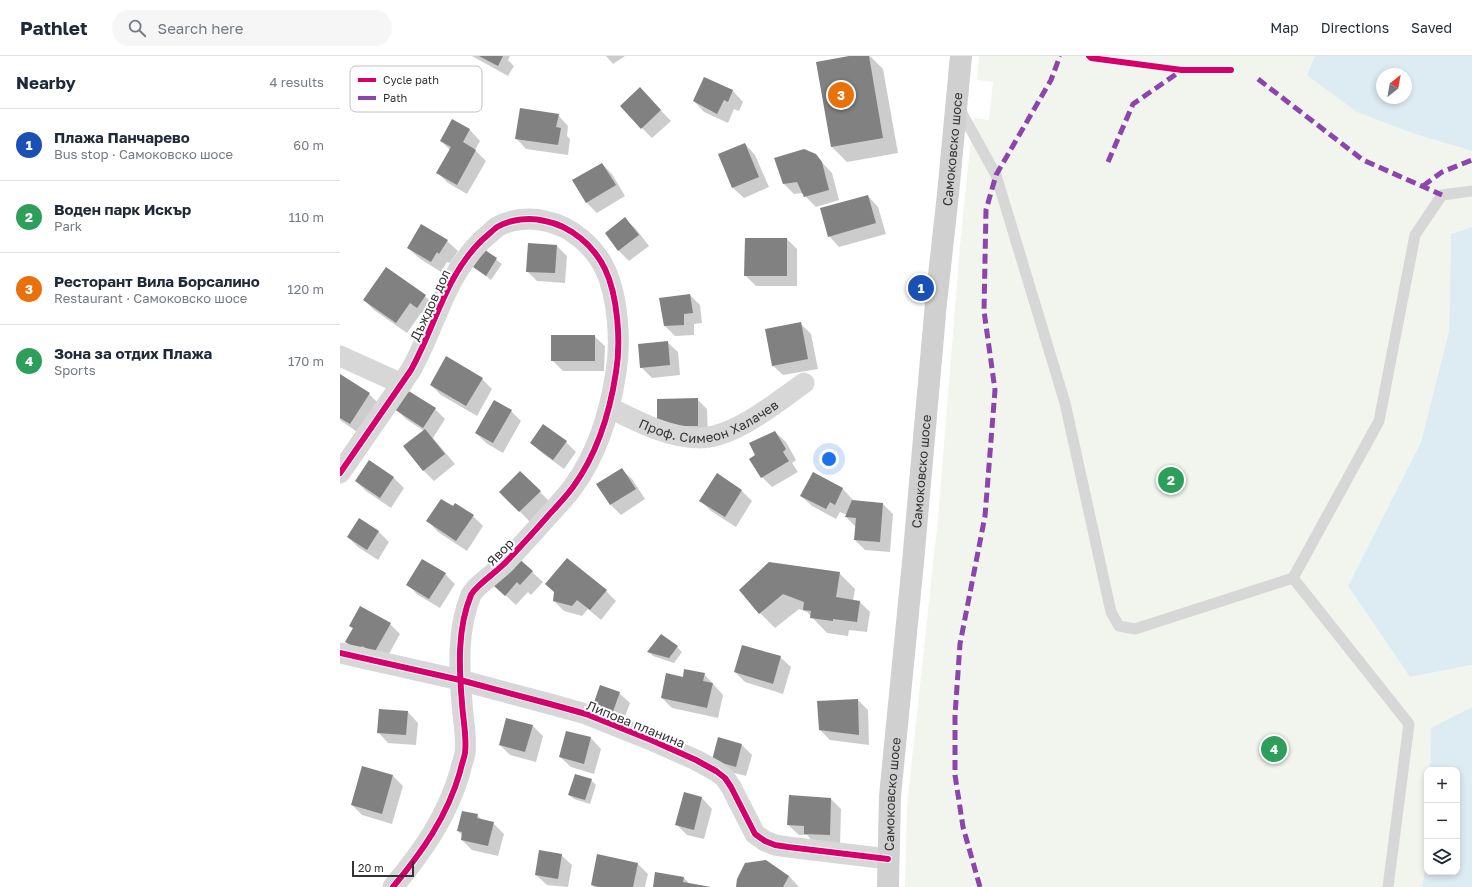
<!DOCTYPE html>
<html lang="en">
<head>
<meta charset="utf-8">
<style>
  :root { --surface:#fff; --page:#f6f6f7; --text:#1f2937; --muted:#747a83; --line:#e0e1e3; --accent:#7a7a7a }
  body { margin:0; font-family:"Golos Text",sans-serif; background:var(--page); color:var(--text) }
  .controls { position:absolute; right:12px; bottom:12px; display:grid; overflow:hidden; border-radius:8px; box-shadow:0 2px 6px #0003 }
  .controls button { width:36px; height:36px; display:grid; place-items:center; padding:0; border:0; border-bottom:1px solid var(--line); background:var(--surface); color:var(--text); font:20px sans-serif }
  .compass { position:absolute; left:1036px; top:12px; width:36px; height:36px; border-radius:50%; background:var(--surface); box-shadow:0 2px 6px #0003; rotate:31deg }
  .scale { position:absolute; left:12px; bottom:10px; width:62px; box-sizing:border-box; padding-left:4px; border:2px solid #333; border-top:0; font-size:11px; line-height:14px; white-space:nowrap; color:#333; -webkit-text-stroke:3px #fff; paint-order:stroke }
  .you { position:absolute; left:489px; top:403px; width:14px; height:14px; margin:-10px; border:3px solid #fff; border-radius:50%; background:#1a73e8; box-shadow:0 0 0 6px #1a73e833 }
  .badge { display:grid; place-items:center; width:26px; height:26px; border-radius:50%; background:var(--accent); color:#fff; font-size:13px; font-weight:700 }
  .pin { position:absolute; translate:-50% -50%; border:2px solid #fff; box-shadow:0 1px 4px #0006 }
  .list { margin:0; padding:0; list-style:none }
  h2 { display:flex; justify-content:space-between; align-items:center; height:52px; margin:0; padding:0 16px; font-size:17px }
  h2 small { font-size:13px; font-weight:400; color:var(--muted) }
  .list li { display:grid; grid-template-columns:26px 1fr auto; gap:12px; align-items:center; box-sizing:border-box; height:72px; padding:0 16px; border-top:1px solid var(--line) }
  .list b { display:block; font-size:15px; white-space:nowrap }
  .list p { margin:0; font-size:13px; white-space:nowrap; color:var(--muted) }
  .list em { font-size:13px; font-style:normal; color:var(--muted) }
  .icon { flex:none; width:22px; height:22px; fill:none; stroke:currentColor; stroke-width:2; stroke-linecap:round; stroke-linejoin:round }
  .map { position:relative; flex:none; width:1132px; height:831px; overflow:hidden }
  header { display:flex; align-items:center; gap:24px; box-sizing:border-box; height:56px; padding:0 20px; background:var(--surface); border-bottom:1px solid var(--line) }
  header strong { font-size:19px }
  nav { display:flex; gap:22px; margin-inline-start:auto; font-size:14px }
  .search { width:280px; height:36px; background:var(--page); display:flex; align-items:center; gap:10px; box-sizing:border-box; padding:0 14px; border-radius:22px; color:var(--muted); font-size:15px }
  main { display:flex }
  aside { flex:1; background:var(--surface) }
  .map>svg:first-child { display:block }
</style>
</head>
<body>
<header>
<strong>Pathlet</strong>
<div class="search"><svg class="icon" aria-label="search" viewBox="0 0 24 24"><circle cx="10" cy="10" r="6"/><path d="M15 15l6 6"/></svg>Search here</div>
<nav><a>Map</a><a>Directions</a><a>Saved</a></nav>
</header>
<main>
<aside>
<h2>Nearby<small>4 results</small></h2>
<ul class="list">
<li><span class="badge" style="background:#1a4fb4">1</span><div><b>Плажа Панчарево</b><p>Bus stop · Самоковско шосе</p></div><em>60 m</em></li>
<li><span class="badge" style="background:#2e9e5b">2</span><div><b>Воден парк Искър</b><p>Park</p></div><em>110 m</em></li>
<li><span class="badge" style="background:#e8710a">3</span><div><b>Ресторант Вила Борсалино</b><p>Restaurant · Самоковско шосе</p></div><em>120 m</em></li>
<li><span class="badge" style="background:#2e9e5b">4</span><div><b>Зона за отдих Плажа</b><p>Sports</p></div><em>170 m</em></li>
</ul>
</aside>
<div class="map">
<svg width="1132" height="831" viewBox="0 0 1132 831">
  <rect width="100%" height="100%" fill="#fff"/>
  <path fill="#f1f5ed" d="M639 0H975L967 19 1078 79 1132 95V171L1111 178 1109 275 1081 386 1008 530 1070 621 1132 609V651L1091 673 1090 714H1087V802L1082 831H565L567 750 598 463 620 190 633 62 649 64 653 26 637 24Z"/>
  <path fill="#ddebf3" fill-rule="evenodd" d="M975 0H1132V95L1078 79 1017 56 967 19ZM1042 18H1066V42H1042Z
    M1132 171V609L1070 621 1008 530 1081 386 1109 275 1111 178Z
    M1132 651V831H1082L1087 802V816H1117V714H1090L1091 672Z"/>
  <path fill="#0003" d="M132 0H170L168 4 174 10 168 20Z
    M266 0H285L273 8Z
    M515 0H530L543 13 558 97 507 106 492 91Z
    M365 22 393 35 403 46 399 55 394 53 388 67 364 56 354 45Z
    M310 43 331 65 312 82 302 72Z
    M218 59 228 70 227 80 230 83 228 99 186 93 176 82Z
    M112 64 130 74 140 85 135 94 146 105 127 138 108 127 98 117 110 94 101 85Z
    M405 88 415 99 429 131 404 142 393 132 379 99Z
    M475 99 492 117 499 144 476 151 465 140 463 137 454 138 444 128Z
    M262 108 272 118 285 140 257 157 246 146Z
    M528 140 538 151 546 178 499 191 489 180Z
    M285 163 296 173 309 190 289 205 279 195 266 178Z
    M447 183 457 193V230H416L405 219Z
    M107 185 118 195 110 207 107 206 101 216 79 202 68 192Z
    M217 190 227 200 225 227 197 225 187 215Z
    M145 195 162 208 151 224 135 211Z
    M350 239 360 249 362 267 354 268V279L335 280 325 270Z
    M85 240 95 250 88 261 81 257 67 277 34 254 24 244Z
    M461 268 471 278 478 313 443 319 432 309Z
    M254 280 265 290 264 315H223L212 304Z
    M327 286 338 296 340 319 312 322 301 311Z
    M0 319 29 338 39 348 20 378 0 364Z
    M142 323 152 333 137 360 101 339 91 329Z
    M357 343 367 353 368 380H328Z
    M56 353H95L105 363 93 382 115 408 94 425 84 415 64 390 84 375 66 363Z
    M171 355 181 365 163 397 146 387 136 377Z
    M435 376 446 386 456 404 452 407 458 416 432 431 422 421 416 399Z
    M226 386 236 396 224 413 202 397 191 387Z
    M29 406 54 422 64 432 51 452 26 435 16 425Z
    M281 413 292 423 305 443 281 459 271 449Z
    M180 416 210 446 190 466 161 436Z
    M473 418 503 433 513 444 512 445 543 448 553 458 550 496 525 494 515 484 516 471 506 461 507 459 500 456 496 463 472 450 461 440Z
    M377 419 402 435 412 445 396 471 371 455 361 445Z
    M113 451 133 460 143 470 127 495 98 476 88 465Z
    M19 463 39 476 49 486 38 504 18 491 8 481Z
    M179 504 203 526 191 539 188 536 176 549 155 530Z
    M499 517 515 533 513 545 520 546 530 556 527 576 509 574 508 580 487 577 467 556 459 553 435 572 420 557 400 534Z
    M105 518 115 528 100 552 78 539 67 528Z
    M266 535 276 545 261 564 248 553 242 560 224 555 214 545Z
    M50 568 60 578 44 607 17 597 7 586 14 573 10 570Z
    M337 591 342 596 334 607 313 600 309 596Z
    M440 601 451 611 443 638 405 626 395 616Z
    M364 618 383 639 378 662 332 652 322 642 344 622Z
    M279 637 290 647 281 671 263 665Z
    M518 644 528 654 529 689 490 684 480 674Z
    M68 656 78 667 76 689 48 687 38 676Z
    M192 669 203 680 196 706 170 699 160 689Z
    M251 682 261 693 254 718 231 711 220 701Z
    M402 689 412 699 406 720 383 714 373 704Z
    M53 720 63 730 52 768 22 759 12 749Z
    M251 724 256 729 250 748 234 743 229 739Z
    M345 738 362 742 372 753 364 783 347 779 336 768Z
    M450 740 491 743 501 753 500 789 475 788 467 779H459L448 769Z
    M137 759 143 765 153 767 164 778 158 800 132 794 122 784 123 780 118 775Z
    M221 799 232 809 228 831 207 829 196 819Z
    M298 808 308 818 305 831H254L252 829Z
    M449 820 459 831H397Z
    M344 822 350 828 371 831H314Z"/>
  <path fill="#818181" d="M139 0H163L158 10Z
    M509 0H529L543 82 491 91 476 6Z
    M364 21 393 34 388 46 384 44 377 58 353 45Z
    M300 31 321 54 301 73 280 50Z
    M180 52 219 58 216 71 221 72 218 89 175 83Z
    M112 63 130 73 123 86 136 94 117 129 96 117 111 91 100 85Z
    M405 87 419 121 392 132 378 98Z
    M464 93 476 98 482 106 489 134 464 141 457 126 443 128 434 102Z
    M262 107 276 129 246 147 232 124Z
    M528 139 536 167 488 181 480 152Z
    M285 161 299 179 278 195 265 177Z
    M81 168 108 184 99 198 97 196 91 206 67 192Z
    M405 182H447V220H404Z
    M188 187 217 189 215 217 186 216Z
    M145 194 157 202 146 220 133 211Z
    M46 211 86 239 77 252 70 247 56 267 23 244Z
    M350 238 353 257 344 258V269L324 270 319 242Z
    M461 266 468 303 432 310 425 273Z
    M211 279H255V305H211Z
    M328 285 330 309 300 312 298 288Z
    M106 300 143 322 126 350 90 329Z
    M0 318 30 337 10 368 0 362Z
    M67 334 96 352 83 372 54 353Z
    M358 342V370H317V343Z
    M154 344 172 354 153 387 135 377Z
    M203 368 227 385 213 404 190 387Z
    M85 373 105 398 83 415 63 390Z
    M435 375 446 393 443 396 449 405 421 422 409 403 415 399 409 387Z
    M29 404 54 421 40 442 15 425Z
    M282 412 296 433 270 449 256 428Z
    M180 415 201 435 179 456 159 436Z
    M473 416 503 432 495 449 490 446 486 453 460 440Z
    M377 417 402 434 385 461 359 445Z
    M101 443 113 450 115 447 134 459 116 485 86 465Z
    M512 444 543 447 540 486 514 484 516 462 505 461Z
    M19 462 39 475 27 494 7 481Z
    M178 502 193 515 180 529 177 526 165 540 154 530Z
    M227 502 267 534 250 554 237 544 232 550 213 545 214 536 205 528Z
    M82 503 106 517 89 543 66 529Z
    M429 506 500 516 496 541 520 545 517 566 493 563V565L470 562 471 555 463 554 464 546 443 538 419 558 399 534Z
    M20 550 51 567 34 597 22 590 19 594 5 586 13 572 9 570Z
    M321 578 338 590 329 602 307 596Z
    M402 589 441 600 433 628 394 616Z
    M344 613 365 617 363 625 373 627 367 652 321 642 326 617 343 621Z
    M260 629 280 636 271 661 251 655Z
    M518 643 519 679 479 674 477 645Z
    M39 653 68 655 66 679 37 677Z
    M166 662 193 669 185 696 159 689Z
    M226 675 251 681 244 708 219 701Z
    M378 681 402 688 396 711 372 704Z
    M22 710 53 719 42 758 11 749Z
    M235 718 252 723 245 744 228 739Z
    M344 736 362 741 354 774 335 769Z
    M449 739 491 742 490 779 464 778V770L447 769Z
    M122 755 138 758 137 762 154 766 148 790 121 784 122 776 117 775Z
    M199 794 222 798 218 823 195 819Z
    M257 798 298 807 293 831H259L251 829Z
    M426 804 449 820 443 831H396L397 823 405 807Z
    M315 816 344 821 343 826 371 831H313Z"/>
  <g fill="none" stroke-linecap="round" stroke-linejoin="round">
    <path stroke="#d7d7d7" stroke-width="11" d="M619 52 656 119 725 347 771 556 779 570 795 573 953 522 1039 365 1075 179 1102 139 1132 135
      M953 522 1069 668 1048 831"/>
    <g stroke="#d7d7d7" stroke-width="21">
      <path d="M0 300 62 328"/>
      <path id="s1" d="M270 352C297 365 328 382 359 382 394 382 437 346 464 327"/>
      <path d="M0 417 71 314C95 271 105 220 142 184 147 180 152 175 157 171 171 163 190 161 205 165 231 170 254 190 265 213 278 240 281 287 276 316 270 356 257 398 233 431 225 442 216 451 207 461 194 476 180 491 167 505 158 515 135 530 131 539 117 573 119 612 122 647 123 664 127 681 125 697 124 703 121 710 120 716 107 761 82 796 53 831"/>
      <path d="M0 597 120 624 210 648 246 658 311 684 356 704 376 715 385 722 391 731 415 778 425 785 435 789 448 791 548 803"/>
    </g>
    <path stroke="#d0d0d0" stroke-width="22" id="s2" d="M548 831 550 740 573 506 596 247 608 138 621 0"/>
    <path stroke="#8e44ad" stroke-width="5" stroke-dasharray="10 5" stroke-linecap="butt" d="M918 23 1023 104 1102 139
      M768 106 793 48 842 14
      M1083 130 1102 116 1132 104
      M640 831 623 771 615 719V659L620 588 645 460 655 334 644 255 646 154 656 119 711 24 720 0"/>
    <defs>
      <path id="cycleway" d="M749 0 751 2 842 14H891
        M0 417 71 314C95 271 105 220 142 184 147 180 152 175 157 171 171 163 190 161 205 165 231 170 254 190 265 213 278 240 281 287 276 316 270 356 257 398 233 431 225 442 216 451 207 461 194 476 180 491 167 505 158 515 135 530 131 539 117 573 119 612 122 647 123 664 127 681 125 697 124 703 121 710 120 716 107 761 82 796 53 831
        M0 597 120 624 210 648 246 658 311 684 356 704 376 715 385 722 391 731 415 778 425 785 435 789 448 791 548 803"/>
    </defs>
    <use href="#cycleway" stroke="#fff" stroke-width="8"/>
    <use href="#cycleway" stroke="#d6006c" stroke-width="6"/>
  </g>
  <g text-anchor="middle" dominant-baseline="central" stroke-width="4" stroke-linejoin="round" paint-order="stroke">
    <g font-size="13" fill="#333" stroke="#fff">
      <text stroke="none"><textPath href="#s2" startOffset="741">Самоковско шосе</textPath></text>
      <text transform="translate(90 249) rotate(-65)">Дъждов дол</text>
      <text stroke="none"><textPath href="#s1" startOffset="107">Проф. Симеон Халачев</textPath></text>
      <text stroke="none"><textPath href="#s2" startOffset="417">Самоковско шосе</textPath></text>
      <text transform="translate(160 496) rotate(-46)">Явор</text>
      <text transform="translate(296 668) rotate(22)">Липова планина</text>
      <text stroke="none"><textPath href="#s2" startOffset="93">Самоковско шосе</textPath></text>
    </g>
  </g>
  <rect x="10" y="10" width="132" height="46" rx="6" fill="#fff" stroke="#c2c2c2" stroke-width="1"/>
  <rect x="18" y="22" width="18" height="4" fill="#d6006c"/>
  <rect x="18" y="40" width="18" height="4" fill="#8e44ad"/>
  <g font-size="11" fill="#333">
    <text x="43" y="28">Cycle path</text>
    <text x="43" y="46">Path</text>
  </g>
</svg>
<div class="controls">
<button>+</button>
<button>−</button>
<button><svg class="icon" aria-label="layers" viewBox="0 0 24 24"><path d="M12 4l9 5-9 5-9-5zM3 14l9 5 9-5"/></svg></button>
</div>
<svg class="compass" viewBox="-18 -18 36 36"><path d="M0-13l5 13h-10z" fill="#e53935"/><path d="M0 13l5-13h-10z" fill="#747a83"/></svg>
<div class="scale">20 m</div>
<div class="you"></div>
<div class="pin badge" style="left:581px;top:232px;background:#1a4fb4">1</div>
<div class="pin badge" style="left:831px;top:424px;background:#2e9e5b">2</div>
<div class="pin badge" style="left:501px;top:39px;background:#e8710a">3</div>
<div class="pin badge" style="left:934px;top:693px;background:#2e9e5b">4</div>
</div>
</main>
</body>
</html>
